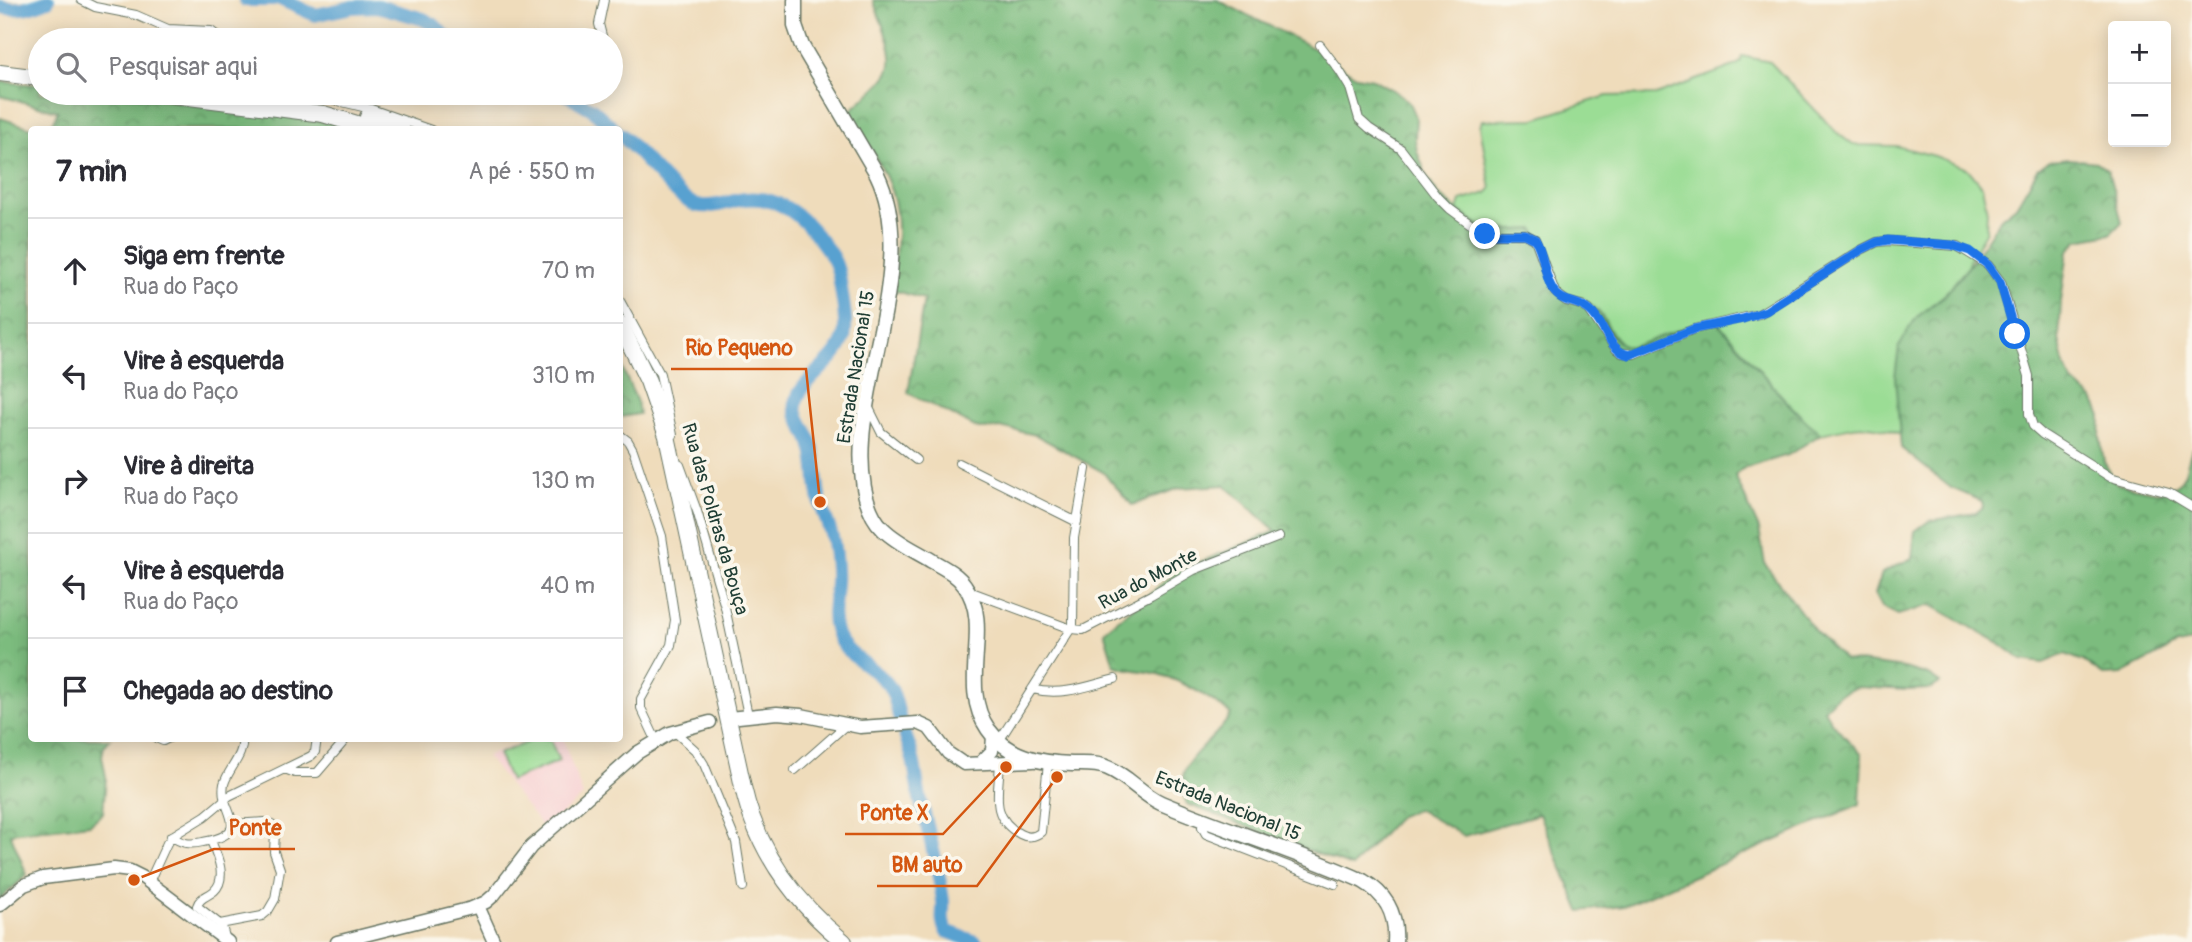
<!DOCTYPE html>
<html lang="pt">
<head>
<meta charset="utf-8">
<style>
  :root { --surface:#fff; --page:#f7f7f7; --text:#2b2b33; --muted:#7c7c81; --line:#e1e1e2 }
  body { margin:0; font-family:Pangolin,sans-serif; background:var(--page); color:var(--text) }
  .controls { position:absolute; right:21px; top:21px; display:grid; overflow:hidden; border-radius:7px; box-shadow:0 4px 18px #0003 }
  .controls button { width:63px; height:63px; display:grid; place-items:center; padding:0; border:0; border-bottom:2px solid var(--line); background:var(--surface); color:var(--text); font:35px sans-serif }
  .stop { position:absolute; width:21px; height:21px; margin:-16px; border:5px solid #1a73e8; border-radius:50%; background:#fff }
  .stop.end { background:#1a73e8; border-color:#fff; box-shadow:0 2px 7px #0008 }
  .list { margin:0; padding:0; list-style:none }
  h2 { display:flex; justify-content:space-between; align-items:center; height:91px; margin:0; padding:0 28px; font-size:30px }
  h2 small { font-size:23px; font-weight:400; color:var(--muted) }
  .list li { display:grid; grid-template-columns:46px 1fr auto; gap:21px; align-items:center; box-sizing:border-box; height:105px; padding:0 28px; border-top:2px solid var(--line) }
  .list b { display:block; font-size:26px; white-space:nowrap }
  .list p { margin:0; font-size:23px; white-space:nowrap; color:var(--muted) }
  .list em { font-size:23px; font-style:normal; color:var(--muted) }
  .icon { flex:none; width:38px; height:38px; fill:none; stroke:currentColor; stroke-width:2; stroke-linecap:round; stroke-linejoin:round }
  .map { position:relative; flex:none; width:2192px; height:942px; overflow:hidden }
  .search { position:absolute; background:var(--surface); box-shadow:0 4px 18px #0003; left:28px; top:28px; width:595px; height:77px; display:flex; align-items:center; gap:18px; box-sizing:border-box; padding:0 24px; border-radius:38px; color:var(--muted); font-size:26px }
  .panel { position:absolute; background:var(--surface); box-shadow:0 4px 18px #0003; left:28px; top:126px; width:595px; height:616px; border-radius:7px }
  .map>svg:first-child { display:block }
</style>
</head>
<body>
<div class="map">
<svg width="2192" height="942" viewBox="0 0 2192 942">
  <defs>
    <pattern id="forest-crowns" width="20" height="18" patternUnits="userSpaceOnUse" patternTransform="scale(1.75)"><rect width="20" height="18" fill="#7cbc7e"/><path d="M2 6a3 3 0 1 1 6 0M12 15a3 3 0 1 1 6 0" fill="none" stroke="#659a68"/></pattern>
  </defs>
  <rect width="100%" height="100%" fill="#fbf7ec"/>
  <filter id="ink" filterUnits="userSpaceOnUse"><feTurbulence type="fractalNoise" baseFrequency=".0143" numOctaves="2"/><feDisplacementMap in="SourceGraphic" scale="14" xChannelSelector="R" yChannelSelector="G"/><feConvolveMatrix kernelMatrix="1 2 1 2 8 2 1 2 1" color-interpolation-filters="sRGB"/></filter>
  <filter id="wash" filterUnits="userSpaceOnUse"><feTurbulence type="fractalNoise" baseFrequency=".00686" numOctaves="4" result="noise"/><feDisplacementMap in="SourceGraphic" scale="28" xChannelSelector="R" yChannelSelector="G"/><feGaussianBlur stdDeviation="1.57" result="paint"/><feColorMatrix in="noise" values="0 0 0 0 0 0 0 0 0 0 0 0 0 0 0 0 0 1.4 0 .05"/><feComposite in="paint" operator="in"/></filter>
  <g filter="url(#wash)">
    <rect width="100%" height="100%" fill="#efdcbb"/>
    <path fill="#f7cfd1" d="M531 739H563L583 796 544 829 486 756Z
      M1049 769H1064V786L1048 784Z"/>
    <path fill="#9bdd95" stroke="#5d8d64" stroke-width="2" d="M1742 56 1770 62 1836 132 1853 145 1896 146 1935 156 1968 169 1982 186 1987 211 1986 230 1969 261V266L1943 296 1931 305 1899 413 1900 434C1866 421 1855 426 1821 434 1780 401 1752 357 1715 320L1628 348C1609 337 1609 320 1595 308 1582 298 1569 304 1555 286L1534 230 1489 231 1458 210 1461 201 1487 193 1491 189 1480 126 1482 120 1535 119 1607 96 1656 95 1737 65 1741 61Z
      M535 739H550L559 761 510 781 498 754Z"/>
    <path fill="url(#forest-crowns)" stroke="#4e7c59" stroke-width="2" d="M873 0H1217L1306 44 1356 76 1373 79 1401 95 1411 105 1416 117 1415 140 1417 151 1427 178 1439 195 1466 217 1489 231 1534 229C1543 246 1550 296 1570 299 1574 299 1578 298 1582 298 1587 302 1592 305 1596 310 1607 324 1614 350 1636 346L1695 324 1715 320C1751 357 1780 401 1821 434L1788 455 1742 469 1735 476 1759 529 1765 564 1815 631 1844 660 1904 668 1928 675 1940 683 1930 689 1908 690 1857 687 1838 695 1824 709 1832 723 1862 755 1860 804 1624 906 1580 911 1539 814 1464 836 1417 809 1399 816 1352 867 1187 804C1167 760 1214 746 1231 714 1209 697 1185 682 1158 674 1143 670 1129 671 1114 665L1104 631 1178 571 1276 531 1225 485 1179 488 1132 505 1103 472 1036 435 1004 428 979 429 908 393 924 299 892 290C894 261 901 230 894 201 887 169 865 141 848 113 858 103 886 82 890 69 896 51 879 17 873 0Z
      M0 82 40 85V93H101L299 115 363 129H49L58 111 0 96Z
      M0 118 35 129 32 130V738L110 739 104 746 102 756 106 777 103 813 90 824 10 833 27 875 0 899Z
      M2070 159 2096 162 2108 171 2122 222 2110 234 2078 240 2068 251 2061 301 2059 339 2065 367 2073 382 2093 399 2101 416 2100 437 2104 462 2117 484 2157 492 2177 486 2185 473 2192 448V642L2176 645 2122 674 2103 675 2083 661 2065 654 2043 663 2022 660 1998 642 1931 605 1898 615 1882 607 1875 594 1882 573 1912 558 1915 531 1929 521 1976 513 1983 507 1982 501 1951 488 1901 448 1895 377 1899 347 1908 330 1917 317 1944 296 1969 266 2001 218 2016 206 2038 169 2049 161Z
      M620 363 637 402 639 414 620 417Z"/>
    <g fill="none" stroke-linecap="round" stroke-linejoin="round">
      <path stroke="#59a1d0" stroke-width="14" d="M245 0H273
        M282 0 315 15 352 7 378 6 423 19 434 25 450 40
        M0 7C19 11 31 7 48 0
        M564 93 592 109 615 130
        M620 134C638 150 676 199 696 205 708 209 726 203 738 200 781 191 809 222 831 255 839 267 840 282 842 295 844 309 847 324 844 337 837 365 791 384 796 410 798 421 808 432 811 443 818 462 815 481 820 500 823 514 830 527 833 541 835 554 837 569 836 583 835 601 830 616 837 635 848 659 875 666 889 686 897 697 897 713 902 726 905 736 910 746 912 756 916 768 916 781 919 793 927 828 938 864 943 901 944 912 940 920 946 931L976 942"/>
    </g>
  </g>
  <g filter="url(#ink)">
    <g fill="none" stroke-linecap="round" stroke-linejoin="round">
      <defs>
        <path id="street" d="M81 0 95 7 136 15 168 29 211 31 223 40
          M603 40 599 24 604 0
          M1320 45 1339 70 1350 88 1359 119 1369 128 1401 149 1438 197 1450 209 1484 234H1525L1535 239 1555 292 1566 301 1581 305 1589 310 1616 349 1622 353 1634 354 1694 329 1759 314 1861 250 1877 242 1888 241 1957 246 1988 265 2001 282 2029 376V414L2033 426 2042 434 2110 477 2169 493 2192 507
          M305 93 371 109 431 130
          M620 301 660 374 673 435
          M868 406 881 432 916 460
          M620 435 628 441 633 450 662 536 675 620 671 645 641 699V708L656 740
          M959 463 1077 522
          M680 465 697 511 725 607 748 715
          M969 591 1071 629 1083 630 1151 595 1194 570 1279 537
          M1032 689C1061 697 1088 686 1115 679
          M674 731 695 750 704 764 736 842 743 887
          M156 738 163 741 169 738
          M999 741 1073 625 1074 538 1086 469
          M1000 762C999 792 989 817 1020 834 1027 838 1035 837 1041 832L1048 763
          M285 769 295 773H317L347 738
          M795 770 846 725
          M1204 819 1202 827 1206 834 1335 884
          M171 836C182 844 190 845 203 842 257 832 218 811 224 784 228 769 245 755 242 738
          M211 841C217 855 228 878 214 891 207 897 200 897 197 906L222 926 226 941
          M149 882 167 843 174 835 205 816 229 796 311 756 315 752 317 738
          M220 924 262 916 268 911 275 899 280 869 274 852 275 832 272 825 265 822 233 824"/>
        <path id="secondary" d="M729 718 777 713 801 715 860 727 918 723 929 728 948 753 964 764 1033 761
          M980 763 992 751 993 736
          M0 905 24 885 43 878 114 869 130 871 142 877 228 942
          M478 906 494 942
          M337 942 472 908 486 902 494 895 531 847 637 753 670 733 710 722"/>
        <path id="primary" d="M795 0V26L802 46 877 174C915 252 867 358 862 439 860 467 862 509 883 529 897 543 916 551 932 561 944 568 957 574 965 586 994 626 957 685 988 729 1008 757 1039 763 1072 764 1084 764 1097 763 1108 768 1128 776 1141 794 1161 803 1227 831 1297 851 1363 881 1387 895 1397 915 1395 942"/>
        <path id="highway" d="M0 73 40 78
          M157 93 323 114 377 130
          M368 117 402 130
          M620 324 648 381 667 436 743 787C757 850 794 901 844 942"/>
      </defs>
      <use href="#street" stroke="#687563" stroke-width="10"/>
      <use href="#secondary" stroke="#687563" stroke-width="15"/>
      <use href="#primary" stroke="#687563" stroke-width="17"/>
      <use href="#highway" stroke="#687563" stroke-width="18"/>
      <use href="#street" stroke="#fff" stroke-width="8"/>
      <use href="#secondary" stroke="#fff" stroke-width="12"/>
      <use href="#primary" stroke="#fff" stroke-width="14"/>
      <use href="#highway" stroke="#fff" stroke-width="16"/>
    </g>
  </g>
  <g fill="none" stroke-linecap="round" stroke-linejoin="round" filter="url(#ink)">
    <path stroke="#1a73e8" stroke-width="9" d="M1485 234H1525L1535 239C1545 254 1543 275 1553 290 1562 304 1578 300 1590 311 1605 323 1608 351 1629 355L1694 329 1743 319 1766 311 1861 250 1877 242 1888 240 1952 245 1970 251 1988 265 2000 282 2015 334"/>
  </g>
  <g text-anchor="middle" dominant-baseline="central" stroke-width="7" stroke-linejoin="round" paint-order="stroke">
    <g font-size="19" fill="#1f3d34" stroke="#fbf7ec">
      <text transform="translate(856 367) rotate(-81)">Estrada Nacional 15</text>
      <text transform="translate(715 519) rotate(74)">Rua das Poldras da Bouça</text>
      <text transform="translate(1148 579) rotate(-28)">Rua do Monte</text>
      <text transform="translate(1228 806) rotate(22)">Estrada Nacional 15</text>
    </g>
  </g>
  <path fill="none" stroke="#d45610" stroke-width="2.5" d="M820 502L806 369H671M1006 767L943 834H845M134 880L214 849H295M1057 777L977 886H877"/>
  <g fill="#d45610" stroke="#fbf7ec" stroke-width="2.5">
    <circle cx="820" cy="502" r="7"/>
    <circle cx="1006" cy="767" r="7"/>
    <circle cx="134" cy="880" r="7"/>
    <circle cx="1057" cy="777" r="7"/>
  </g>
  <g font-size="21" text-anchor="middle" font-weight="bold" fill="#d45610" stroke="#fbf7ec" stroke-width="7" stroke-linejoin="round" paint-order="stroke">
    <text x="739" y="355">Rio Pequeno</text>
    <text x="894" y="820">Ponte X</text>
    <text x="255" y="835">Ponte</text>
    <text x="927" y="872">BM auto</text>
  </g>
</svg>
<div class="controls">
<button>+</button>
<button>−</button>
</div>
<div class="stop" style="left:2015px;top:334px"></div>
<div class="stop end" style="left:1485px;top:234px"></div>
<div class="search"><svg class="icon" aria-label="search" viewBox="0 0 24 24"><circle cx="10" cy="10" r="6"/><path d="M15 15l6 6"/></svg>Pesquisar aqui</div>
<section class="panel">
<h2>7 min<small>A pé · 550 m</small></h2>
<ul class="list">
<li><svg class="icon" aria-label="ahead" viewBox="0 0 24 24"><path d="M12 20V5M6 11l6-6 6 6"/></svg><div><b>Siga em frente</b><p>Rua do Paço</p></div><em>70 m</em></li>
<li><svg class="icon" aria-label="left" viewBox="0 0 24 24"><path d="M17 20v-9H6M10 6l-5 5 5 5"/></svg><div><b>Vire à esquerda</b><p>Rua do Paço</p></div><em>310 m</em></li>
<li><svg class="icon" aria-label="right" viewBox="0 0 24 24"><path d="M7 20v-9h11M14 6l5 5-5 5"/></svg><div><b>Vire à direita</b><p>Rua do Paço</p></div><em>130 m</em></li>
<li><svg class="icon" aria-label="left" viewBox="0 0 24 24"><path d="M17 20v-9H6M10 6l-5 5 5 5"/></svg><div><b>Vire à esquerda</b><p>Rua do Paço</p></div><em>40 m</em></li>
<li><svg class="icon" aria-label="arrive" viewBox="0 0 24 24"><path d="M6 21V4h12l-3 4 3 4H6"/></svg><div><b>Chegada ao destino</b></div></li>
</ul>
</section>
</div>
</body>
</html>
